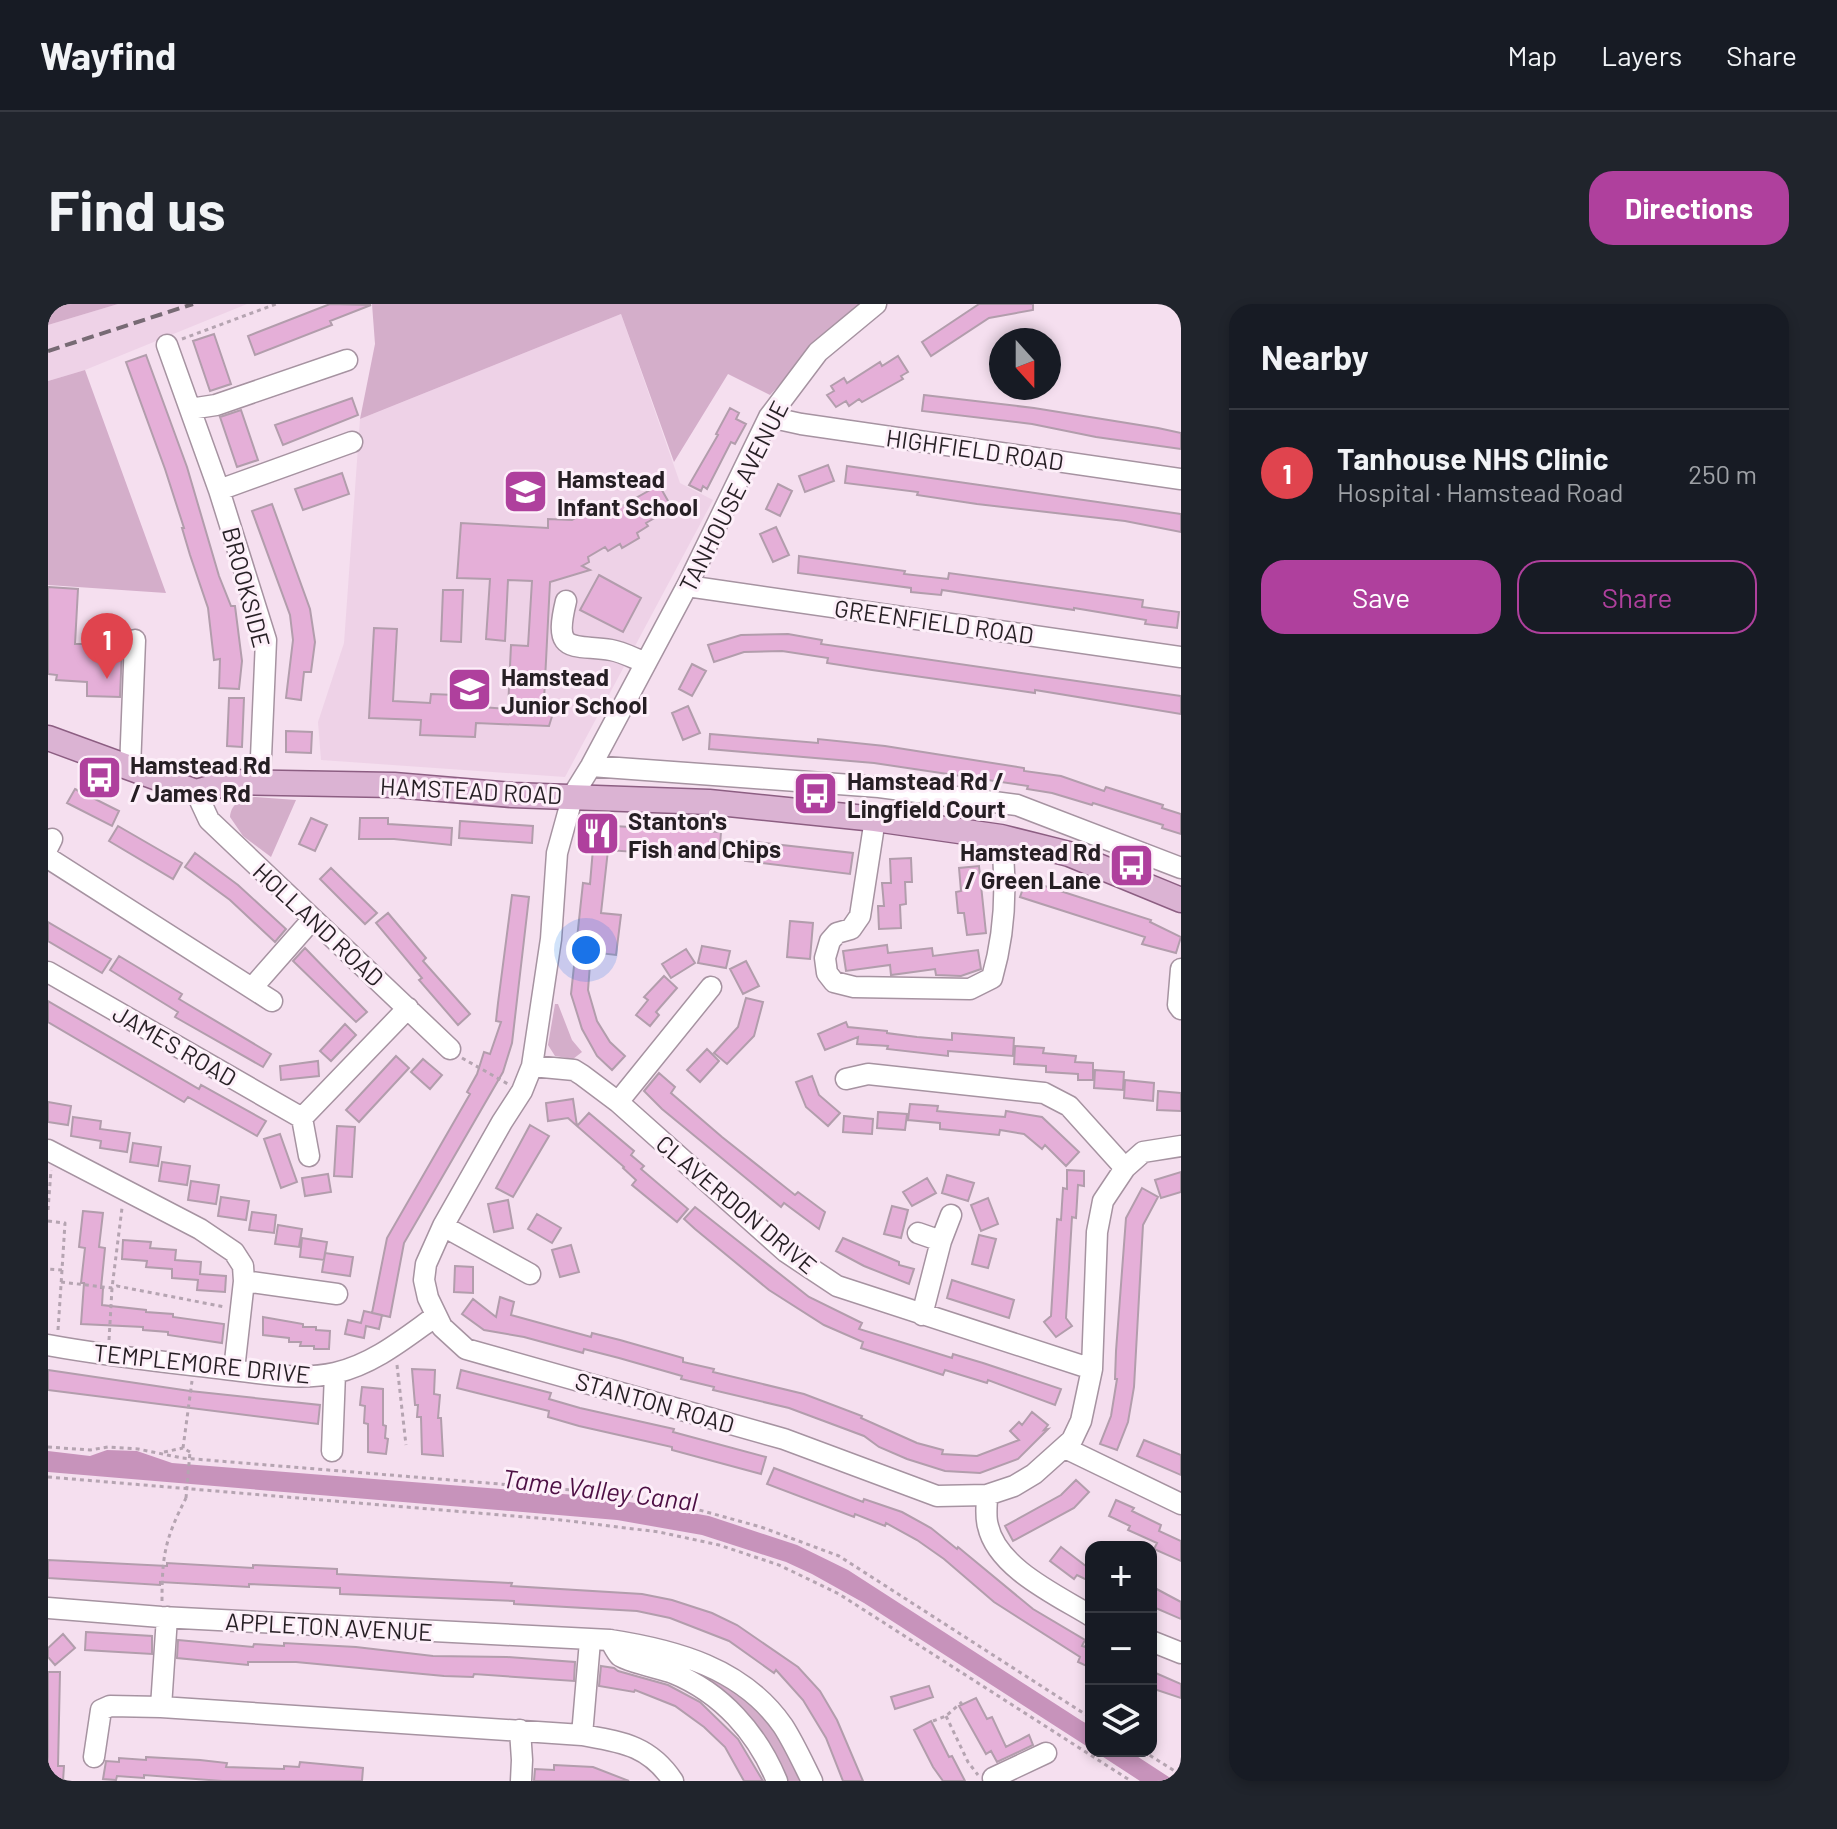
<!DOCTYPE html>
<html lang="en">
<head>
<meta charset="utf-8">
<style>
  :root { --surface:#171b24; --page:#20242c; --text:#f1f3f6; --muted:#9ea1a6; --line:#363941; --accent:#af409d }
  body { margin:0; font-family:Barlow,sans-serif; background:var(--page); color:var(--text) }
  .controls { position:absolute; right:24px; bottom:24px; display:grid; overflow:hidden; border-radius:16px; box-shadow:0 4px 12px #0003 }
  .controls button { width:72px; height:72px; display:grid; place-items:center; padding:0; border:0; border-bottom:2px solid var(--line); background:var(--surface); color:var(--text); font:40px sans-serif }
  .compass { position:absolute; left:941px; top:24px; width:72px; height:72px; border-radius:50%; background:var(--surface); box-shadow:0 4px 12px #0003; rotate:159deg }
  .you { position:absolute; left:538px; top:646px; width:28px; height:28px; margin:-20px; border:6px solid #fff; border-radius:50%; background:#1a73e8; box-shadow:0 0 0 12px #1a73e833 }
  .badge { display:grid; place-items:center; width:52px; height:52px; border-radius:50%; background:var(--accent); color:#fff; font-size:26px; font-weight:700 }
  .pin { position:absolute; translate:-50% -66px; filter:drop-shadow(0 2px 4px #0008) }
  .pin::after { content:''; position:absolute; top:42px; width:28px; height:24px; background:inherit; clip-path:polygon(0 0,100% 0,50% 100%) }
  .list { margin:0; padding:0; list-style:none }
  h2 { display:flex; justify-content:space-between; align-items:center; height:104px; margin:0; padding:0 32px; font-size:34px }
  h2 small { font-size:26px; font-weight:400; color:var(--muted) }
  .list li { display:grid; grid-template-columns:52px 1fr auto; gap:24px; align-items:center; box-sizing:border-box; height:128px; padding:0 32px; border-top:2px solid var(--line) }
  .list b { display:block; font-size:30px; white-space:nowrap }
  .list p { margin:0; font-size:26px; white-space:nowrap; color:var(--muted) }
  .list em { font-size:26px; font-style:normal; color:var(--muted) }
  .actions { display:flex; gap:16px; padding:24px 32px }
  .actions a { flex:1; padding:18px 0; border:2px solid var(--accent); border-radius:24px; text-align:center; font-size:28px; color:var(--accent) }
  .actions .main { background:var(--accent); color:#fff }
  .icon { flex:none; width:44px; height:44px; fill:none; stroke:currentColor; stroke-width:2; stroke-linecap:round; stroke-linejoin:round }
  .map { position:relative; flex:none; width:1133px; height:1477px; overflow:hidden; border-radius:24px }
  header { display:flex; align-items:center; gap:48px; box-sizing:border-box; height:112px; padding:0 40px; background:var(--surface); border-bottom:2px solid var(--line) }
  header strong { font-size:38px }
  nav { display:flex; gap:44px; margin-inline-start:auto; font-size:28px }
  .intro { display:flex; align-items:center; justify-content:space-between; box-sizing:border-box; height:192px; padding:0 48px }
  h1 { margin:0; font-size:56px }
  .button { padding:20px 36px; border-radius:24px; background:var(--accent); color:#fff; font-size:28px; font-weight:700 }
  main { display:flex; gap:48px; padding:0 48px }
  aside { flex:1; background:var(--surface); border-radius:24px; box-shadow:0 4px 12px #0003 }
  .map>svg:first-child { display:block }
</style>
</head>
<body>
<header>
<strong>Wayfind</strong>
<nav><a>Map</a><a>Layers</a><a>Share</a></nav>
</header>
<div class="intro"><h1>Find us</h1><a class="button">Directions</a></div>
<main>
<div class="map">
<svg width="1133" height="1477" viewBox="0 0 1133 1477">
  <rect width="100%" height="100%" fill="#f5dfef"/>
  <path fill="#eed2e7" d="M70 0H199L37 66 0 77V21Z
    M573 10 632 179 665 196 517 473 273 456 270 418 296 339 312 115Z"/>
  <path fill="#d4aeca" d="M0 0H70L0 21Z
    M324 0H816L787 22 722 91 680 70 626 158 573 10 312 115 327 40Z
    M37 66 118 289 0 281V77Z
    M207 493 248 496 223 553 195 532 182 513C183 499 195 494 207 493Z
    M507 700H510L524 736 534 748 525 755 507 752 500 741Z
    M583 1348C607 1355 632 1360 656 1369 702 1387 737 1433 756 1477H734L687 1402Z"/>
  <path fill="#c793bb" d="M59 1146 89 1147 124 1159 553 1193 661 1212 749 1241 800 1266 1034 1417 1043 1422V1445L816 1299 764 1270 738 1258 654 1231 569 1216 0 1168V1147L42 1152Z
    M1046 1447H1081L1127 1477H1092Z"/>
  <path fill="#e5afd8" stroke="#b29dac" stroke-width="2" d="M282 0 323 1 282 17 284 21 207 51 200 32Z
    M931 0H985V6L941 14 883 52 874 38Z
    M166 30 183 80 162 87 145 37Z
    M98 51 139 163 171 272 183 302H187L194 357 191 385 171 384 172 355 166 356 160 304 142 251 134 224H136L117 165 78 58Z
    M850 52 860 68 853 72 855 75 814 98 811 95 801 102 798 97 788 103 779 91 786 87 783 82 796 74 799 79 832 58 834 62Z
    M876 91 986 104 1110 124 1133 129V145L1048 133 984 120 874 107Z
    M304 94 310 111 235 141 227 121Z
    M682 104 691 109 688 115 698 120 687 140 683 138 659 185 655 182 653 187 641 181 670 131 668 130Z
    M193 106 210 156 189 163 172 113Z
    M780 161 786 177 757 188 751 172Z
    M799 162 1133 210V228L1077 217 929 200 869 191 870 188 797 179Z
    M294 169 301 190 255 206 247 185Z
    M730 180 744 187 732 212 718 205Z
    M611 181 624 204 598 219 600 222 589 229 591 234 574 244 572 240 560 247 557 243 540 253 541 258 534 262 542 266 502 278 496 396H509L501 422 428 419 427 433 372 431 373 416 321 414 326 324 349 325 345 397 382 399 383 390 434 392 433 403 460 405 463 341 480 342 484 277 460 276 457 337 438 335 442 275 409 274 413 219 500 224V215L524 216 548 202 554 213Z
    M224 200 262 305 267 338 263 368H256L253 396 238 394 245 336 242 311 204 207Z
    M728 223 741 251 725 258 712 230Z
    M751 252 857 267 856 270 900 275 901 269 1095 296 1094 303 1131 308 1129 324 1097 320 1098 316 1026 304V306L894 286 893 291 863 288V284L750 269Z
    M551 271 593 294 575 328 532 306Z
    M0 283 30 285 27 340H40L39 345 74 346 72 393 39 392V378L8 376 9 371 0 370Z
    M395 286H415L413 338 393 337Z
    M740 330 774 336 773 340 1133 392V410L987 386V389L824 366 779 359 780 354 734 347 696 348 666 358 660 341 693 331Z
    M644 360 658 367 644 392 631 385Z
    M181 394H196L194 443 179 442Z
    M640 402 652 429 635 436 624 409Z
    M238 427 264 428 263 449 238 448Z
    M662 430 770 439V435L837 442 976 464V467L1013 472 1056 487 1058 483 1115 501 1114 504 1133 510V530L1114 524 1115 521 1045 499 1044 501 1004 489 979 485 980 482 826 459 661 445Z
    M27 485 71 507 64 522 19 499Z
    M263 514 279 521 267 547 251 540Z
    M312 514H340V520L404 524 403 541 346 535H311Z
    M412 517 485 522 484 539 411 534Z
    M547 521 673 528 671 554 560 546 553 609 573 611 568 651 543 648 540 686 549 717 562 738 577 752 564 766 549 752 534 725 523 690 535 579 542 580Z
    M70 522 134 559 125 575 61 537Z
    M699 537 805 549 802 570 697 557Z
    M147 549 190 581 238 625 227 638 182 596 137 563Z
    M863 554 864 578H857L858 600 852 601 853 624 831 625 830 602H836L834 579H843L842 555Z
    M931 562 938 629 919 631 916 609H910L908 588 913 587 911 564Z
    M283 564 329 609 317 620 272 575Z
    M978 576 1103 616 1102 618 1133 633 1128 649 1094 640 1097 633 972 593Z
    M464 591 481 593 464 739 455 768 356 939 342 1013 324 1009 339 934 422 790 419 788 429 770 436 748 442 750 453 718 448 717 450 699Z
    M340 609 378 654 375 657 422 710 410 721 371 676 374 674 328 619Z
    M742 617 765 619 762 655 739 653Z
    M0 618 63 655 54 669 0 637Z
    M839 641 840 649 884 644 885 652 930 646 933 665 913 672 888 671 887 665 843 671 842 661 798 667 795 647Z
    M654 642 682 647 678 664 650 659Z
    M257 644 319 708 308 718 245 657Z
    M638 645 647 659 623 674 614 660Z
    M71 652 134 690 131 695 223 750 215 763 127 713 130 708 62 666Z
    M698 657 711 682 695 690 682 665Z
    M616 672 629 684 608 708 611 711 602 722 588 711 600 696 596 693Z
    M698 694 715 698 706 732 679 760 666 749 690 723Z
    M0 697 151 785 153 781 218 817 209 832 140 793 136 798 0 718Z
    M798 718 800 723 839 727V729L869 733 904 736V729L966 734 965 752 900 747V752L839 745 840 742 809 740 810 733 777 746 770 730Z
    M297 720 308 731 283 757 272 747Z
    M967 742 996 744 995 749 1028 752 1027 758 1045 759V776H1030V770L998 768V762L966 760Z
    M659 745 671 757 652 778 639 766Z
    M348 752 361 764 311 818 298 806Z
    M375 755 394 771 382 785 363 768Z
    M270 757 271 772 233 776 232 762Z
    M1047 766 1076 768 1075 786 1046 784Z
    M611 769 627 783 623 789 674 833 747 891 750 888 777 908 771 925 736 899 733 903 614 805 596 787Z
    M764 772 771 791 792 809 780 822 758 803 748 778Z
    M1077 776 1106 779 1105 797 1076 794Z
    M1110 787 1133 789V807L1109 806Z
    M525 795 529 822 520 814 500 817 498 799Z
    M0 798 23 802 20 821 0 818Z
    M862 800 890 802 889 807 921 810 957 813 958 807 994 813 1031 848 1018 862 997 841 994 845 976 830 952 826 951 831 892 825V819L860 816Z
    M830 808 859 810 857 826 829 824Z
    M541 809 586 847 583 851 596 862 593 865 640 905 629 918 584 881 588 876 575 864 576 863 529 822Z
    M796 812 825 815 824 830 795 828Z
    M25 813 53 817 52 825 82 829 79 848 52 844 53 837 23 832Z
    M482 821 501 832 465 893 448 884Z
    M289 822 307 823 304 873 286 872Z
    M232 830 249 878 233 884 216 835Z
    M85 839 113 843 110 862 82 858Z
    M114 858 142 862 139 881 111 877Z
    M1019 866 1036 867V882L1030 881 1028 914 1024 913 1018 1014 1024 1022 1008 1033 996 1018 1003 1012 1009 915 1013 916 1015 884 1019 885Z
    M1133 868V888L1113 894 1107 876Z
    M280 870 283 888 257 892 254 874Z
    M899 871 926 879 920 897 894 889Z
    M879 874 888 889 864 902 855 888Z
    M143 877 171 881 168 900 140 896Z
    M1094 884 1110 893 1095 921 1086 1083 1080 1118 1069 1146 1052 1140 1063 1112 1069 1075H1067L1068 1047 1078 914Z
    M173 893 201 897 198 916 170 912Z
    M940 894 950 920 933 927 923 901Z
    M460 896 465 924 446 928 440 900Z
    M844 902 860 906 853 934 836 930Z
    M647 903 761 993 814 1019 811 1025 904 1054 905 1050 935 1059 1013 1085 1007 1101 940 1076 939 1079 897 1066 895 1071 813 1044 815 1038 776 1021 721 986 647 925 636 915Z
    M35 907 55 909 51 943 57 944 53 984H55L54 1001 98 1006V1008L125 1010V1013L176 1020 174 1039 120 1031V1028L95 1026V1023L33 1020 36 979H33L37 944 31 943Z
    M204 908 228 911 226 929 201 926Z
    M489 910 513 924 504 939 480 925Z
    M230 921 254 925 251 943 227 940Z
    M931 931 948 935 940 964 924 960Z
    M254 934 279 938 276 956 252 953Z
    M795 934 851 958V961L866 965 861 980 816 962 788 947Z
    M75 936 103 938 102 944 128 946 127 956 153 958 152 970 178 972 177 988 149 986 150 976 124 974V965L98 963 99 957 74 955Z
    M523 941 531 968 512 973 504 946Z
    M277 949 305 953 302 972 274 968Z
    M407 962 425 963V989L406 988Z
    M904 976 966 996 961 1014 899 994Z
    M452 993 466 998 463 1011 543 1033 544 1029 572 1036 635 1054V1058L666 1065 665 1068 756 1090 814 1112 813 1114 869 1139 895 1146 894 1150 929 1152 971 1136 962 1127 971 1118 974 1121 984 1108 1000 1121 996 1126 1000 1125 970 1155 932 1169 897 1167 859 1155 831 1143 816 1132 741 1104 665 1086 666 1083 633 1075 634 1072 571 1054 536 1045 535 1049 476 1033 436 1026 414 1010 425 995 448 1013Z
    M316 1007 334 1011 331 1025 318 1022 316 1034 297 1030 300 1016 313 1019Z
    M215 1013 255 1020V1023H268V1026L282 1027 281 1045H266V1042H252L253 1038H241V1034L215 1031Z
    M364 1065 387 1066 386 1090 392 1091 390 1114H393L395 1152 374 1150 373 1113H369L370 1101H367Z
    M0 1066 142 1087 272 1101 270 1120 0 1086Z
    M413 1066 503 1089 501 1095 532 1104 626 1125 625 1128 718 1153 713 1170 624 1146V1143L531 1122 500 1113 501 1107 409 1084Z
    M314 1083 335 1085V1121L338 1122 337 1134 340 1135 338 1150 320 1148V1120L316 1119 317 1102 312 1101Z
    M1096 1136 1133 1151V1171L1089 1152Z
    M726 1164 815 1198 816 1195 854 1208 883 1224 909 1245 910 1243 985 1305 1037 1336 1034 1342 1037 1343 1043 1329V1364L1030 1358 1032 1353 946 1298 896 1255 869 1236 838 1219 837 1222 807 1210 806 1213 719 1180Z
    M1028 1176 1041 1188 1026 1204 965 1237 957 1222 1013 1191Z
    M1068 1196 1086 1204 1084 1207 1113 1221 1111 1227 1133 1237V1257L1106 1245 1109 1239 1080 1226 1082 1222 1061 1212Z
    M1013 1243 1043 1266V1278L1029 1271 1026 1275 1002 1257Z
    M0 1256 119 1262V1259L205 1264V1261L289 1265V1270L464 1279 463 1282 594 1290 624 1296 664 1309 689 1321 750 1363 772 1387 789 1416 815 1477H795L778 1434 755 1396 728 1366 726 1369 681 1337 622 1314 589 1307 466 1300V1297L292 1290V1284L201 1280V1283L112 1278V1281L0 1274Z
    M1103 1282 1133 1298V1315L1103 1302Z
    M38 1328 104 1332V1350L37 1346Z
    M15 1330 27 1344 7 1361 0 1353V1344Z
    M130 1336 205 1343 206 1340 236 1342V1339L308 1343 385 1352 459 1353 527 1358 526 1377 426 1370 425 1373 396 1372 248 1358H200V1361L129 1354Z
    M553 1362 566 1364 570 1367 620 1381 652 1398 690 1435 715 1477H696L677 1443 656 1423 627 1402 587 1386 586 1388 551 1382Z
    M1103 1367 1133 1380V1394L1103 1384Z
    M0 1368H12L10 1462H16L15 1477H0Z
    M881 1382 885 1393 847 1405 843 1393Z
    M928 1394 939 1415 944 1413 958 1443 981 1431 985 1441 949 1458 943 1447 938 1450 911 1402Z
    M883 1417 901 1453 904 1452 917 1477H895L885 1463 866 1426Z
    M98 1453 152 1456 179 1459 178 1463 236 1465V1462L251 1463 252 1458 315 1464 314 1477H174L96 1471V1474L69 1472 68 1476 55 1475 58 1457 71 1458V1454L98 1456Z
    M506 1461 545 1463 581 1477H486L487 1465 506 1466Z"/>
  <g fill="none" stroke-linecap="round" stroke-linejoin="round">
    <defs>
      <path id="minor" d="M828 0 770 48 721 113 639 282 543 462 525 491 509 549 503 635 484 762 474 787 454 818 395 922 378 960 376 976 380 994 394 1023 418 1045 736 1135 889 1192 939 1191 966 1182 986 1170 1024 1136 1033 1117 1044 1065 1049 928 1055 897 1077 864 1095 848 1133 842
        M119 41 171 186 218 336 212 477
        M142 105 168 101 299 56
        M721 113 753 120 1133 175
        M171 186 304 138
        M639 282 1133 353
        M518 297C505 351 523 340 563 346 575 348 587 355 598 359
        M543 462 831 483 969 501 1133 564
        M82 465 87 336
        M148 488 161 516 402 745
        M827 515 812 612 803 625 789 629 782 637 777 654 779 669 786 678 806 683 922 685 944 674C957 629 959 579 953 533
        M0 543 4 535
        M0 554 224 697
        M1133 665 1130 701 1133 705
        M0 668 254 814 360 704
        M204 684 262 618
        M484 762 526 766 534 771 570 798 738 948 789 982 1044 1065
        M798 775 820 770 996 789 1021 802 1077 864
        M570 798 663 683
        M254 814 261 852
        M0 846 152 925 186 948 195 962 196 977 186 1066
        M395 922 482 970
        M870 929 893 937
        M196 977 289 990
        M874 1011 893 937 903 911
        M0 1041C59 1052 118 1058 177 1065 213 1069 251 1077 287 1069 326 1060 357 1034 388 1012
        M1017 1144 1133 1200
        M284 1147 287 1069
        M939 1191C939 1201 937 1213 940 1222 949 1264 1009 1291 1043 1312
        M0 1304 113 1313 562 1336C627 1346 695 1364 735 1422 746 1439 755 1459 764 1477
        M119 1313 113 1403 534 1431C573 1438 601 1441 625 1477
        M562 1336C565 1341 568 1348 572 1352 578 1357 614 1365 625 1369 674 1389 709 1429 729 1477
        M1103 1337 1133 1349
        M472 1426 474 1456 473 1477
        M534 1431 542 1337
        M46 1453 53 1406 62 1402 113 1403
        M947 1477 945 1474 998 1449"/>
      <path id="major" d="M0 434 148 488 183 478 346 481 464 491 661 498 827 515 953 533 1021 550 1133 596"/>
    </defs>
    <use href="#minor" stroke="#a693a1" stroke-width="23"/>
    <use href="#major" stroke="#8c5e82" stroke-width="27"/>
    <path stroke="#b5a4b1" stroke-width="3" stroke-dasharray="4 4" stroke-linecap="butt" d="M134 35 228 0
      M414 754 460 780
      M0 906 3 866
      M0 917 17 919 14 966 0 965
      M13 978 64 984 69 982 177 1003
      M10 1026 14 966
      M61 1036 64 984 74 904
      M349 1061 358 1141
      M0 1143 42 1146 60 1143 90 1145 134 1154 537 1187 585 1192 633 1201 713 1223 791 1252 1043 1414
      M116 1148 135 1144
      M142 1148 135 1144 144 1077
      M0 1173 513 1216 611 1228 671 1241 731 1261 791 1290 1083 1477
      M114 1297C114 1251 117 1235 138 1194
      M898 1412 920 1458 930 1471
      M885 1417 898 1412 914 1398
      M1095 1447 1133 1471"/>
    <use href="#minor" stroke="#fff" stroke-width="20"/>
    <use href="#major" stroke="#dbb3d3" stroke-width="24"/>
    <path stroke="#776a74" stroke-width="4" stroke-dasharray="12 6" stroke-linecap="butt" d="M0 47 145 0"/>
    <path stroke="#b5a4b1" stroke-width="3" stroke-dasharray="4 4" stroke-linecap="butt" d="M138 1194 142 1148"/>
  </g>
  <defs>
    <symbol id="school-square" viewBox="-11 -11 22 22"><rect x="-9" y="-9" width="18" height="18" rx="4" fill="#af409d" stroke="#fdeff9"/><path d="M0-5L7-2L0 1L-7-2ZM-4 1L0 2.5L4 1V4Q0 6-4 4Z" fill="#fff"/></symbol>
    <symbol id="bus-square" viewBox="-11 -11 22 22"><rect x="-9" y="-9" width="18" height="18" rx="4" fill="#af409d" stroke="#fdeff9"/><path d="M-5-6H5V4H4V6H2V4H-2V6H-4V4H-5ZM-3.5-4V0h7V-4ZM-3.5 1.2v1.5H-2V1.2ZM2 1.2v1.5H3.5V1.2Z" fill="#fff"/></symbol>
    <symbol id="restaurant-square" viewBox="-11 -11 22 22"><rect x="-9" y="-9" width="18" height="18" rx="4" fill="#af409d" stroke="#fdeff9"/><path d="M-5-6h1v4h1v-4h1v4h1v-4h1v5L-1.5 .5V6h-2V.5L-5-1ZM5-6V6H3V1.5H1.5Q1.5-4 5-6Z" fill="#fff"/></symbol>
  </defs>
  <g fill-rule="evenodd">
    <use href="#school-square" x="452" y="162" width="51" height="51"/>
    <use href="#school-square" x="396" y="360" width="51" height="51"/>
    <use href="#bus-square" x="26" y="448" width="51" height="51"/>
    <use href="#bus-square" x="742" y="464" width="51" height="51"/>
    <use href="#restaurant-square" x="524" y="504" width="51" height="51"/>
    <use href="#bus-square" x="1058" y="536" width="51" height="51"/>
  </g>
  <g text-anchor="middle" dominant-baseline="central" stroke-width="6" stroke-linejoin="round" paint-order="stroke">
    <g font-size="24" fill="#261f24" stroke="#fdeff9">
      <text transform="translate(927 145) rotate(8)">HIGHFIELD ROAD</text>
      <text transform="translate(685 192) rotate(-63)">TANHOUSE AVENUE</text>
      <text transform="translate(199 283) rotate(75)">BROOKSIDE</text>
      <text transform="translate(886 317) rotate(8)">GREENFIELD ROAD</text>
      <text transform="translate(423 486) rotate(3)">HAMSTEAD ROAD</text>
      <text transform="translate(271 620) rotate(43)">HOLLAND ROAD</text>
      <text transform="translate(127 741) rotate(30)">JAMES ROAD</text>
      <text transform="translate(689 900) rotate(40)">CLAVERDON DRIVE</text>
      <text transform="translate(154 1059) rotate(6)">TEMPLEMORE DRIVE</text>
      <text transform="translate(607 1098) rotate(16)">STANTON ROAD</text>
      <text transform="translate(281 1322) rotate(3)">APPLETON AVENUE</text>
    </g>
    <g font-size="24" font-weight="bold" fill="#261f24" stroke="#fdeff9" text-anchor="start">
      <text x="509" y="174">Hamstead<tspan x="509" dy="28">Infant School</tspan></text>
      <text x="453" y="372">Hamstead<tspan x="453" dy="28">Junior School</tspan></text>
      <text x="82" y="460">Hamstead Rd<tspan x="82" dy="28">/ James Rd</tspan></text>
      <text x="799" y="476">Hamstead Rd /<tspan x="799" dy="28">Lingfield Court</tspan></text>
      <text x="580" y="516">Stanton's<tspan x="580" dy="28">Fish and Chips</tspan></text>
      <text x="1053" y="547" text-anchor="end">Hamstead Rd<tspan x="1053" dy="28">/ Green Lane</tspan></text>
    </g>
    <g font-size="26" font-style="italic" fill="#4d0f44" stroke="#fdeff9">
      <text transform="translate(552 1185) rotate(7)">Tame Valley Canal</text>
    </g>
  </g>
</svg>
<div class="controls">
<button>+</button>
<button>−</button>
<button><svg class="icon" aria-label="layers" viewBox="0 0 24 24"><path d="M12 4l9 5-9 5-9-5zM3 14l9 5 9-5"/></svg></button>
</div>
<svg class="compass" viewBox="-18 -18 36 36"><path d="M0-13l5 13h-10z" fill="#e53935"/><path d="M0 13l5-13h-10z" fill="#9ea1a6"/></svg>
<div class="you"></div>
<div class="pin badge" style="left:59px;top:375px;background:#e0444e">1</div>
</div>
<aside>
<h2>Nearby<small></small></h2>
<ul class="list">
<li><span class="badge" style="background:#e0444e">1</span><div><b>Tanhouse NHS Clinic</b><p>Hospital · Hamstead Road</p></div><em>250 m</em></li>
</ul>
<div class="actions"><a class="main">Save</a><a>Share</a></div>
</aside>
</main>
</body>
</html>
